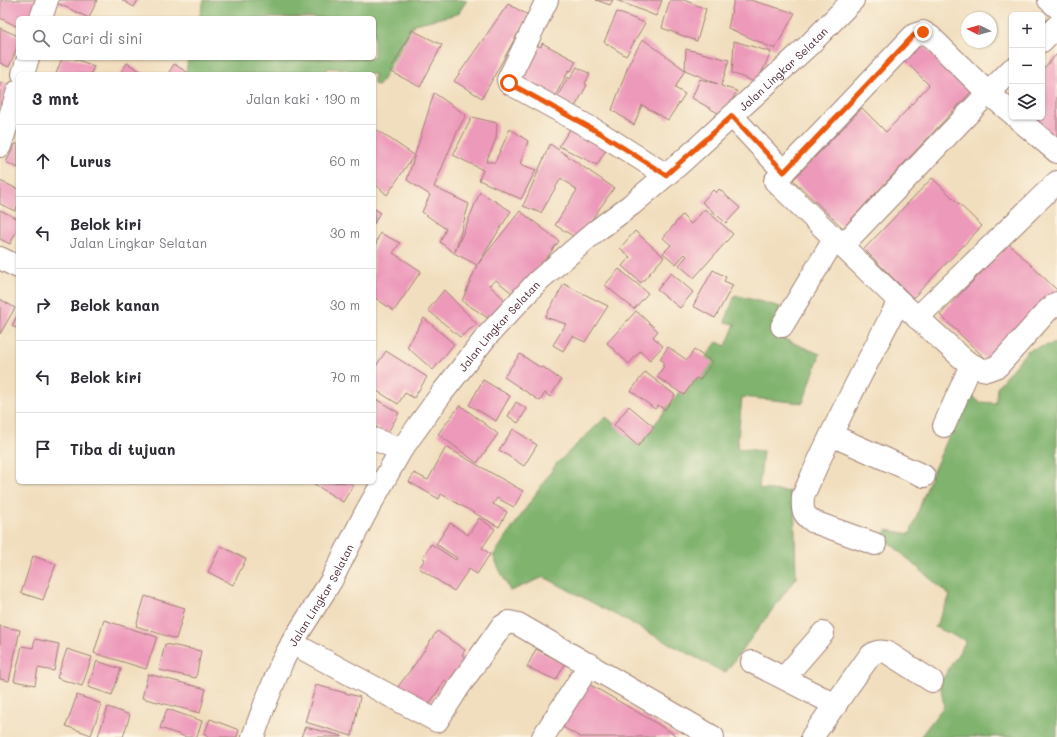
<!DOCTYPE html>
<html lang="id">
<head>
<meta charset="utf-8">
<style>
  :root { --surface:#fff; --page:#f2f2f3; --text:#2b2b33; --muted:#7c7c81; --line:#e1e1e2 }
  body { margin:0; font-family:Mali,sans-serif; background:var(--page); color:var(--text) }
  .controls { position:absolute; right:12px; top:12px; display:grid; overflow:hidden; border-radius:6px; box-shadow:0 1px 3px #0004 }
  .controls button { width:36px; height:36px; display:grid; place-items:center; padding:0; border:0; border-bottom:1px solid var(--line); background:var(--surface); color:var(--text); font:20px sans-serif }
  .compass { position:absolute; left:961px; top:12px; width:36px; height:36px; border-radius:50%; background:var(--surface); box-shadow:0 1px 3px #0004; rotate:276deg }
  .stop { position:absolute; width:12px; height:12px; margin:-9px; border:3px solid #ea580c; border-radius:50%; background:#fff }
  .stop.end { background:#ea580c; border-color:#fff; box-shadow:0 1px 4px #0008 }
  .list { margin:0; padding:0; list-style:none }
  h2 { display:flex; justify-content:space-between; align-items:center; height:52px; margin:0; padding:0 16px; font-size:17px }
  h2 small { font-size:13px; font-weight:400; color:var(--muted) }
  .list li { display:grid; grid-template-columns:26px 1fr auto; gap:12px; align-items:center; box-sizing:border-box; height:72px; padding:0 16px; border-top:1px solid var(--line) }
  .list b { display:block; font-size:15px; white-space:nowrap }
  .list p { margin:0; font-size:13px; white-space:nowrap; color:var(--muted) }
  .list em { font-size:13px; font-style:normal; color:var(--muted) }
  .icon { flex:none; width:22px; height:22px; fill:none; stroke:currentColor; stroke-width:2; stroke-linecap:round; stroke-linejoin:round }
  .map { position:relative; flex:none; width:1057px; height:737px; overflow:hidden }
  .search { position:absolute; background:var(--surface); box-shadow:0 1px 3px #0004; left:16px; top:16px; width:360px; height:44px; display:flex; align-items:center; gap:10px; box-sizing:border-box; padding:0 14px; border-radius:6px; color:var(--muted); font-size:15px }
  .panel { position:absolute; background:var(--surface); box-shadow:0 1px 3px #0004; left:16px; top:72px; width:360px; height:412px; border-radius:6px }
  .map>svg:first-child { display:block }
</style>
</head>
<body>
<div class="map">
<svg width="1057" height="737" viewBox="0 0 1057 737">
  <rect width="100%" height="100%" fill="#fcf5e5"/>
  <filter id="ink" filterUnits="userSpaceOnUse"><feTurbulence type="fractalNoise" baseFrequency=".025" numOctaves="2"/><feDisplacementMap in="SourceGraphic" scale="8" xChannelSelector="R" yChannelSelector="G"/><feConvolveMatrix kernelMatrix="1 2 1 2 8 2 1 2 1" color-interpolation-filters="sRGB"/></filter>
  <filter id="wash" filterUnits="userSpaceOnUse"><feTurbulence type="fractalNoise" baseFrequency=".012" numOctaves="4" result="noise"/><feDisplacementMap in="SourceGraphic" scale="16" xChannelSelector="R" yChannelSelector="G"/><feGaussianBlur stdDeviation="0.9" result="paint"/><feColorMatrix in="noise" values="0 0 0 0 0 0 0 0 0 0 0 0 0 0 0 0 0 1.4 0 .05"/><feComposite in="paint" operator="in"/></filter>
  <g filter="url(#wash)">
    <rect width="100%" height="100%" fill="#f1debe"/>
    <path fill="#80b36e" stroke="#65694c" d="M204 0H467L458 14 414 24 379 86 374 84V74H356L346 69 328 68 325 74H186L188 58H374V18H199Z
      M735 295 781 307 774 335 820 354 803 403 742 397 737 448 763 451 759 489 794 492 796 578 725 673 544 577 510 591 493 556 557 463 606 417 639 445 717 342 726 346 735 324 725 322Z
      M1057 343V737H920L944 706 940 683 966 641 935 627 950 596 884 538 887 530 910 534 931 476 969 392 979 402 996 403 997 387 1028 350Z"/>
    <g id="blocks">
      <path fill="#ed99ba" d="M1 0H41L32 18H18V27L0 18Z
        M59 0H97L89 18 57 3Z
        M122 0H138L134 7Z
        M596 0H613L610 5Z
        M616 0H662L656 16Z
        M670 0H684L706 9 697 41 662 28Z
        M734 0H750L795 13 775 49 728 28Z
        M508 4 528 15 482 98 454 81Z
        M617 12 645 23 626 56 604 42Z
        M0 28 18 36V45L9 67 0 63Z
        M412 30 442 45 420 87 390 71Z
        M643 39 685 70 675 88 685 94 668 120 642 105 634 125 612 110 630 61Z
        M734 41 771 52 757 83 732 73Z
        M532 43 541 47 542 43 576 61 571 71 569 70 554 98 514 78Z
        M921 43 971 92 843 228 793 180 862 108 886 132 903 114 929 85 904 60Z
        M686 49 729 60 721 86 737 91 723 116 692 98 700 79 718 84 685 70Z
        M1057 54V148L1025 117H1042V70Z
        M62 58H73L94 66 91 74H56Z
        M127 63 145 74H120Z
        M174 64 190 74H168Z
        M577 67 590 74 585 84 587 85 575 107 556 99 568 77 570 79Z
        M0 82 14 87 0 111Z
        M434 93 466 115 457 132 434 187 469 204 455 252 480 192 511 211 478 264 520 211 559 241 517 297 496 280 489 285 505 300 488 318 462 301 477 265 454 253 440 242 446 229 422 212 430 195 407 180Z
        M472 117 497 123 496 139 486 162H495L510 129 528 141 520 164 536 170 521 199 479 180 483 170 453 155Z
        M574 123 607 148 597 165 559 146Z
        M377 130 414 155 387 195 374 183V134Z
        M16 143 18 145V168L6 162Z
        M550 144 614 188 578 239 555 225 577 190 561 178 541 213 523 206Z
        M932 178 982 226 913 298 864 249Z
        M0 181 18 189V205L15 211 0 204Z
        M719 189 740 208 726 223 702 202 713 190 716 193Z
        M374 209 380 212 374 224Z
        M705 209 733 234 694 278 679 265 687 256 685 254 676 264 663 253 671 245 663 238 682 215 691 224Z
        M0 210 18 219V228L10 244 0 239Z
        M635 231 664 257 641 283 622 266 630 257 620 248Z
        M380 233 400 243 393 253 421 271 394 311 374 297V249Z
        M1009 244 1057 290V293L990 363 940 315Z
        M619 269 648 293 634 309 605 285Z
        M713 270 726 277 724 281 733 285 715 318 693 306Z
        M671 273 693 292 680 308 657 290Z
        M564 284 608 306 585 342 572 336 563 351 553 345 566 324 545 317Z
        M444 290 477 324 460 337 428 310Z
        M0 299 15 308 0 334Z
        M636 311 658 331 653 337 663 346 650 360 640 351 629 364 607 343Z
        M18 314V329L12 326Z
        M424 318 454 344 433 370 407 347Z
        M668 347 687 360 694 350 713 362 700 380 696 378 684 395 657 377 664 366 662 365 664 362 660 359Z
        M386 351 427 377 414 398 405 393 398 404 374 389V369Z
        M520 354 541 368 543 367 561 380 550 397 545 393 540 401 504 377Z
        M645 372 675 395 665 410 658 405 655 409 631 391Z
        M483 380 510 396 496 421 469 405Z
        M374 398 399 413 387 434 374 426Z
        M516 402 527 409 518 423 508 416Z
        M460 405 498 434 477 463 438 434Z
        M629 406 654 427 638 446 614 425Z
        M513 429 537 445 524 466 499 450Z
        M446 447 523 491 514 507 497 498 493 504 507 512 499 527 441 494 439 499 409 482 414 473 428 480Z
        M311 482H355L343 502Z
        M479 518 495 529 482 548 490 554 477 574 469 569 454 591 419 568 425 559 422 558 431 544 456 560 457 558 436 544 450 523 468 535Z
        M221 546 246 559 233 585 208 572Z
        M33 556 56 564 43 600 21 593Z
        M145 596 185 608 176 639 136 626Z
        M104 620 157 637 146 669 94 653Z
        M0 626 20 630 9 681 0 679Z
        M437 631 465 650 462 655 466 658 450 683 445 680 428 706 397 688 415 664Z
        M35 639 59 644 54 671 38 668 35 685 14 681 22 646 33 648Z
        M165 644 201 651 196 678 159 670Z
        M67 649 92 657 82 686 57 678Z
        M536 649 565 664 556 680 527 667Z
        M97 661 121 669 112 695 88 687Z
        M148 674 206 689 200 713 142 698Z
        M582 680 651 720 678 737H580L556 723Z
        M316 685 360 697 352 736 305 722Z
        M77 695 102 704 91 735 66 726Z
        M108 707 130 715 123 737H102L98 736Z
        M167 709 202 721 197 737H186L160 728Z
        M210 719 239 730 237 737H209L204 735Z
        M305 727 342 736V737H301Z"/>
    </g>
  </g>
  <g filter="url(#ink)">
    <use href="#blocks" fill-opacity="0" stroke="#9e7e74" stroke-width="1"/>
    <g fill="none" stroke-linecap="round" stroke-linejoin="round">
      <defs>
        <g id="minor">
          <path d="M547 0 508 80 509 83 600 133 666 175"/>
          <path d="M1049 0 1057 7"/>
          <path d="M41 18 47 0"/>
          <path d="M1042 41 1057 26"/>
          <path d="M23 74 28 58"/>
          <path d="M1012 113 988 93 931 37 923 32 914 35 775 181 899 301 961 357 967 362 981 369 987 370 998 366 1048 310 1057 303"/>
          <path d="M732 116 784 172"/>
          <path d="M1016 117 1057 152"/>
          <path d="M0 146 18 91"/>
          <path d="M842 246 988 93 1012 69"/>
          <path d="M0 258 18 267"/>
          <path d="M917 318 1057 182"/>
          <path d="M782 326 835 238"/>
          <path d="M944 426 971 365"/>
          <path d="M831 435 924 476"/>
          <path d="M374 439 401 450"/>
          <path d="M875 544 814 522C802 514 802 510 803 496 832 429 866 365 899 301"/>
          <path d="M292 643 437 721 458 688 501 627 509 622 518 624 713 737"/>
          <path d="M752 662 836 705"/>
          <path d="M784 678 823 633"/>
          <path id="s1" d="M253 737 265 704 282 662 292 643 331 581 365 514 401 450 442 393 487 336 538 281 596 231 631 205 684 160 808 46 853 0"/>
          <path d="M543 737 590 664"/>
          <path d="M812 737 869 657C875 651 880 650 888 653L932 681"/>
        </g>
      </defs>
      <use href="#minor" stroke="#9e7e74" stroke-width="24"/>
      <use href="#minor" stroke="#fff" stroke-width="22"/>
    </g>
  </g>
  <g fill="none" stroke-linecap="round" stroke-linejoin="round" filter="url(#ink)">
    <path stroke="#ea580c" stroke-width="5" d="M509 83 600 133 666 175 732 116 784 172 914 35 923 32"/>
  </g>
  <g text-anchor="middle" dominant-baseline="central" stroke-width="3" stroke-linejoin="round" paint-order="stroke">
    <g font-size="11" fill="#4a1f2b" stroke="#fcf5e5">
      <text stroke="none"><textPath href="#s1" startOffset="866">Jalan Lingkar Selatan</textPath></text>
      <text stroke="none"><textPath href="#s1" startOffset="482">Jalan Lingkar Selatan</textPath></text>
      <text stroke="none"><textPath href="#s1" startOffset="158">Jalan Lingkar Selatan</textPath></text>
    </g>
  </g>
</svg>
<div class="controls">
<button>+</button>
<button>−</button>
<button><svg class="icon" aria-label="layers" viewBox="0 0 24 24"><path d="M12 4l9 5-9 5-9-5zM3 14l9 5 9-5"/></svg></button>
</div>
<svg class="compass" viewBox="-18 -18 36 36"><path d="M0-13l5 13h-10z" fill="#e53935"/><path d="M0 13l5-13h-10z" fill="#7c7c81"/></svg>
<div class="stop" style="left:509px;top:83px"></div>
<div class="stop end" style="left:923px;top:32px"></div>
<div class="search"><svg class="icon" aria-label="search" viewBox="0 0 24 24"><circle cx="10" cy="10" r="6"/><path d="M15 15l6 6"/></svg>Cari di sini</div>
<section class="panel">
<h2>3 mnt<small>Jalan kaki · 190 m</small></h2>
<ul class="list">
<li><svg class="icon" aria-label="ahead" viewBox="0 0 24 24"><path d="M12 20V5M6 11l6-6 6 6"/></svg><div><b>Lurus</b></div><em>60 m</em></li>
<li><svg class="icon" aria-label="left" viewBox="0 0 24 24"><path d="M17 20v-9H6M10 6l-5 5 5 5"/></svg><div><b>Belok kiri</b><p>Jalan Lingkar Selatan</p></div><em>30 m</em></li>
<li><svg class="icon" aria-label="right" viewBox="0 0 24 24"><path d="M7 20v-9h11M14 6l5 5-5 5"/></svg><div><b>Belok kanan</b></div><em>30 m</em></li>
<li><svg class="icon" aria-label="left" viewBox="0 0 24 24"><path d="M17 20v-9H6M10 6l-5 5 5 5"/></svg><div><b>Belok kiri</b></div><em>70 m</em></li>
<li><svg class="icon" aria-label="arrive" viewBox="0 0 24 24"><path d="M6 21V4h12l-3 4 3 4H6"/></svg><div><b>Tiba di tujuan</b></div></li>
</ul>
</section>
</div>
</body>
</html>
